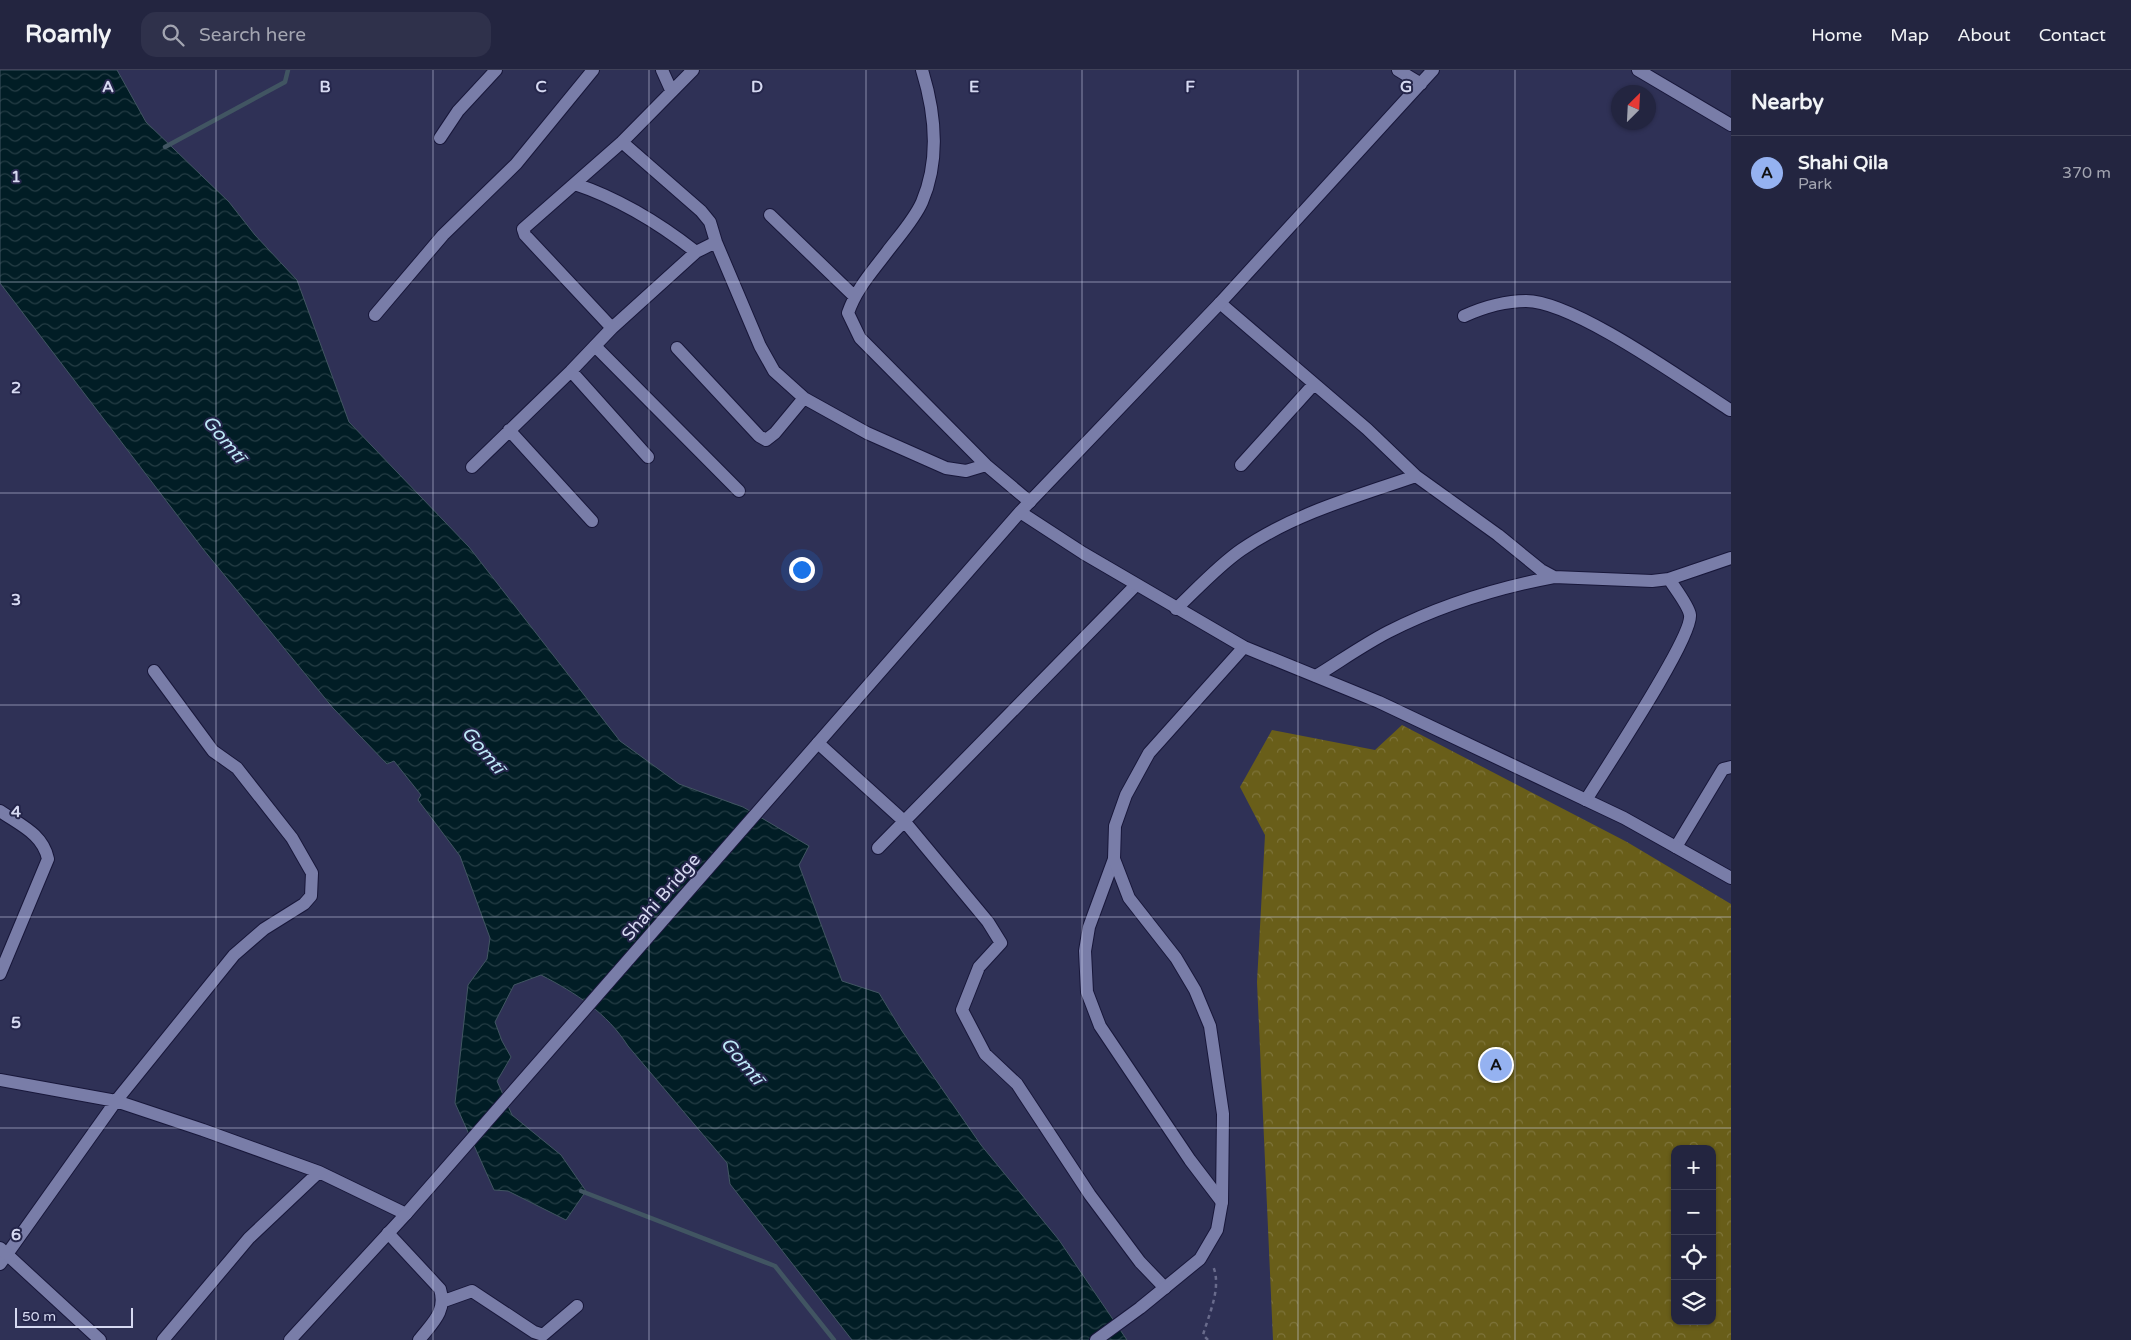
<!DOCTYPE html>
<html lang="en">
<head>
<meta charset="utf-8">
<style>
  :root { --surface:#232540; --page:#2f314b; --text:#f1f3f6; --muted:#a3a5b1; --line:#404259; --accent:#95b2f1 }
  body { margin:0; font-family:"Varela Round",sans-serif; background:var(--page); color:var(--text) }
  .controls { position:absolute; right:15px; bottom:15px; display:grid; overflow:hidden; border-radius:10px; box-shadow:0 1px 4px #0004 }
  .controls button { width:45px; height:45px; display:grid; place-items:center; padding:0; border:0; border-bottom:1px solid var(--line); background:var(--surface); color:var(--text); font:25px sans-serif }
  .compass { position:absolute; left:1611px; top:15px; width:45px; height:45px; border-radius:50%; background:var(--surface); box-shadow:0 1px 4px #0004; rotate:24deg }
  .scale { position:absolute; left:15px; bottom:12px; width:118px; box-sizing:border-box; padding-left:5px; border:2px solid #d6d9f1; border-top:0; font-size:14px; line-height:18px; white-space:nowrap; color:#d6d9f1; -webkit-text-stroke:4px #25264b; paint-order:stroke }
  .you { position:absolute; left:801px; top:499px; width:18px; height:18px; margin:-12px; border:4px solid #fff; border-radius:50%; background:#1a73e8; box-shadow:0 0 0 8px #1a73e833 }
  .badge { display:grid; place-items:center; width:32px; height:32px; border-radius:50%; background:var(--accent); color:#111; font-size:16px; font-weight:700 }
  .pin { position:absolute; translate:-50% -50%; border:2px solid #fff; box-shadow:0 1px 5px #0006 }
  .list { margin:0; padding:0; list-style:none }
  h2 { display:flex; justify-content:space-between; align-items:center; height:65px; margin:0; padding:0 20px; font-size:21px }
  h2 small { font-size:16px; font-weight:400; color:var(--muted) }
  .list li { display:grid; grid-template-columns:32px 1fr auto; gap:15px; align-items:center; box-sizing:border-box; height:75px; padding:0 20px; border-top:1px solid var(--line) }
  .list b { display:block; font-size:19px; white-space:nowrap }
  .list p { margin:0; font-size:16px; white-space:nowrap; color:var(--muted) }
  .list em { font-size:16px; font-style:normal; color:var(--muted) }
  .icon { flex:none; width:28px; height:28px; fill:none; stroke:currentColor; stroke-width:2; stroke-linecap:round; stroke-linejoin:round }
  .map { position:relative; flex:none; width:1731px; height:1270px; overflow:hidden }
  header { display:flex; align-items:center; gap:30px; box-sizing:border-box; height:70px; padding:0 25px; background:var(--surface); border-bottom:1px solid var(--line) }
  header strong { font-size:24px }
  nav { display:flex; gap:28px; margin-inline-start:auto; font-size:18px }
  .search { width:350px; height:45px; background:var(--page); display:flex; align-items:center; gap:12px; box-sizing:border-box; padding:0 18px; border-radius:15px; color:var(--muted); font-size:19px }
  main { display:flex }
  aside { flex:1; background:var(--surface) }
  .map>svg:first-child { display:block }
</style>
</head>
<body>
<header>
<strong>Roamly</strong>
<div class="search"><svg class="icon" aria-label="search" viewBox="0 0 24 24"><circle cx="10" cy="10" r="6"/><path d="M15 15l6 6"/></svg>Search here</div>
<nav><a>Home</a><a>Map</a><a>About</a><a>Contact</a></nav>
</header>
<main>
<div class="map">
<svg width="1731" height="1270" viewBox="0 0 1731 1270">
  <defs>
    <pattern id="park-crowns" width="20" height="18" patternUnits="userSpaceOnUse" patternTransform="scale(1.25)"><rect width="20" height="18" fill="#695e19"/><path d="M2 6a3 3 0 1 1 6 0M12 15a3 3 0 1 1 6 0" fill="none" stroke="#7e743b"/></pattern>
    <pattern id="water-waves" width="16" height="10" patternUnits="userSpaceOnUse" patternTransform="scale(1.25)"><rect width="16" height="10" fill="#011d25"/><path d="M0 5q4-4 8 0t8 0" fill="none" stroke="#253d45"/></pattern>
  </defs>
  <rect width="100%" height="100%" fill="#2f3156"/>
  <path fill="url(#park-crowns)" fill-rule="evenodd" d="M1402 655 1627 772 1731 834V1270H1273L1257 912 1265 765 1240 717 1272 660 1375 680ZM1675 1079H1712V1251H1675Z"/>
  <path fill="url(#water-waves)" stroke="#415562" d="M0 0H117L146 52 229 132 255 165 297 210 349 352 469 477 620 671 679 714 743 737 809 776 799 795 842 911 879 923 902 961 981 1075 1059 1170 1127 1270H852L730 1114 727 1093 628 976C607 943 576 923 541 905L514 915 495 952 502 971 511 987 497 1011 512 1045 561 1085 586 1121 566 1150 508 1121 494 1120 455 1033 468 915 487 889 490 868 460 786 418 730 421 725 394 691 387 694 333 638 203 479 0 213Z"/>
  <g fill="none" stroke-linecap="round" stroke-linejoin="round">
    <path stroke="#415562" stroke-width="4.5" d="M165 77 285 12 288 0
      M581 1121 775 1196 834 1270"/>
    <defs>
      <path id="street" d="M662 0 671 20
        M922 0C935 42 940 90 922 132 914 150 899 166 887 182 872 202 856 219 848 243L860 268 986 395 1030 432
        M440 68 458 41 496 0
        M622 72 701 141 710 152 716 172 760 276 774 301 804 328 867 363 946 398 966 401 986 395
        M575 114C620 129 659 153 696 182
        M770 145 854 226
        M1220 233 1367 359 1416 406 1498 465 1541 500 1554 507 1652 511 1669 509 1731 488
        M375 245 443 165 516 94 593 0
        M1464 246C1484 237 1504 231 1526 231 1574 231 1686 312 1730 340
        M612 258 525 165 523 159 622 72 693 0
        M595 276 739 421
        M677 278 759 366 766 370 775 363 804 328
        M571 301 648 387
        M509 360 592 451
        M1241 395 1314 314
        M472 397 571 301 612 258 696 182 716 172
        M1176 539C1197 519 1218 496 1241 480 1293 444 1357 426 1416 406
        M1316 606C1339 592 1363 575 1388 562 1441 535 1496 518 1554 507
        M818 673 905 752 988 852 1001 873 979 897 962 940 985 984 1017 1014 1090 1125 1140 1192 1165 1218
        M1586 730C1603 702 1693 568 1690 545 1689 536 1674 517 1669 509
        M0 741C20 755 43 764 48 789L0 904
        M1676 777 1723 699 1731 697
        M878 778 1136 515
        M1114 789 1089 857 1085 881 1087 922 1100 956 1190 1090 1222 1132
        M0 1010 116 1031 203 1060 319 1102 406 1144
        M388 1163 440 1219C447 1242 432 1253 419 1270
        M0 1194 116 1031 234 885 264 859 304 834 311 826 312 803 292 768 237 698 213 681 154 601
        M444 1231 472 1221 534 1262 543 1265 577 1236
        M163 1270 249 1168 319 1102"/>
      <path id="secondary" d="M1398 0 1421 14
        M1638 0 1731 55
        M1020 442 1083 483 1244 577 1379 632 1586 730 1624 748 1731 808
        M0 1178 100 1270
        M290 1270 406 1144 1020 442 1220 233 1433 0
        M1096 1270 1140 1238 1200 1189 1217 1160 1222 1132 1223 1044 1210 956 1195 920 1176 888 1129 828 1114 789 1115 756 1126 725 1149 683 1244 577"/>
    </defs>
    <use href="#street" stroke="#18173a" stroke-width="14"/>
    <use href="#secondary" stroke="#18173a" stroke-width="14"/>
    <path stroke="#696b8c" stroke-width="2.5" stroke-dasharray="4 4" stroke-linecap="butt" d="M1208 1270 1203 1265C1209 1244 1222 1217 1213 1196"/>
    <use href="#street" stroke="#797da8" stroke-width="12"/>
    <use href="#secondary" stroke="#797da8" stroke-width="12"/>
  </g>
  <path fill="none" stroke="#d6d9f1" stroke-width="1" stroke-opacity="0.55" d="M216 0V1270M433 0V1270M649 0V1270M866 0V1270M1082 0V1270M1298 0V1270M1515 0V1270M0 212H1731M0 423H1731M0 635H1731M0 847H1731M0 1058H1731"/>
  <g text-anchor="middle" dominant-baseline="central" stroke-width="4" stroke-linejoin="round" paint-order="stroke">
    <g font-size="18" fill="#d6d9f1" stroke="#25264b">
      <text transform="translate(661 827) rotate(-49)">Shahi Bridge</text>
    </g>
    <g font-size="19" font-style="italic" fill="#bde8f7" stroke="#25264b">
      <text transform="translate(224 369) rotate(50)">Gomtī</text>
      <text transform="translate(483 680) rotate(50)">Gomtī</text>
      <text transform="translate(742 991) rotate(50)">Gomtī</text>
    </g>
  </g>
  <g font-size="16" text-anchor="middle" font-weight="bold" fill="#d6d9f1" stroke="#25264b" stroke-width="4" stroke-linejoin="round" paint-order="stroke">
    <text x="108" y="22">A</text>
    <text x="325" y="22">B</text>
    <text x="541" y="22">C</text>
    <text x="757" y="22">D</text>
    <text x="974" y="22">E</text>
    <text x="1190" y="22">F</text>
    <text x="1406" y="22">G</text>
    <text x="16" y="112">1</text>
    <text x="16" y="323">2</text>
    <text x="16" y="535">3</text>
    <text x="16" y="747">4</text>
    <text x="16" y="958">5</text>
    <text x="16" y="1170">6</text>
  </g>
</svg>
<div class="controls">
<button>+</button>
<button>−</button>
<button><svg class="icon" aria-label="locate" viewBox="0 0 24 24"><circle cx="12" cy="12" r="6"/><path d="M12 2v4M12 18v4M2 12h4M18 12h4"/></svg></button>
<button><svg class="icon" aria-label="layers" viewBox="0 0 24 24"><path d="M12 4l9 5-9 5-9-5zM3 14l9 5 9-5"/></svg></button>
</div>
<svg class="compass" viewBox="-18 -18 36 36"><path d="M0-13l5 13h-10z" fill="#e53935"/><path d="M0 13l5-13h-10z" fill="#a3a5b1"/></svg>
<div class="scale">50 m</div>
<div class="you"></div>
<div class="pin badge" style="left:1496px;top:995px">A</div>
</div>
<aside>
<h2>Nearby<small></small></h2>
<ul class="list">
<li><span class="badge">A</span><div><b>Shahi Qila</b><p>Park</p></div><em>370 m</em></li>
</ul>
</aside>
</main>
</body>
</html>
